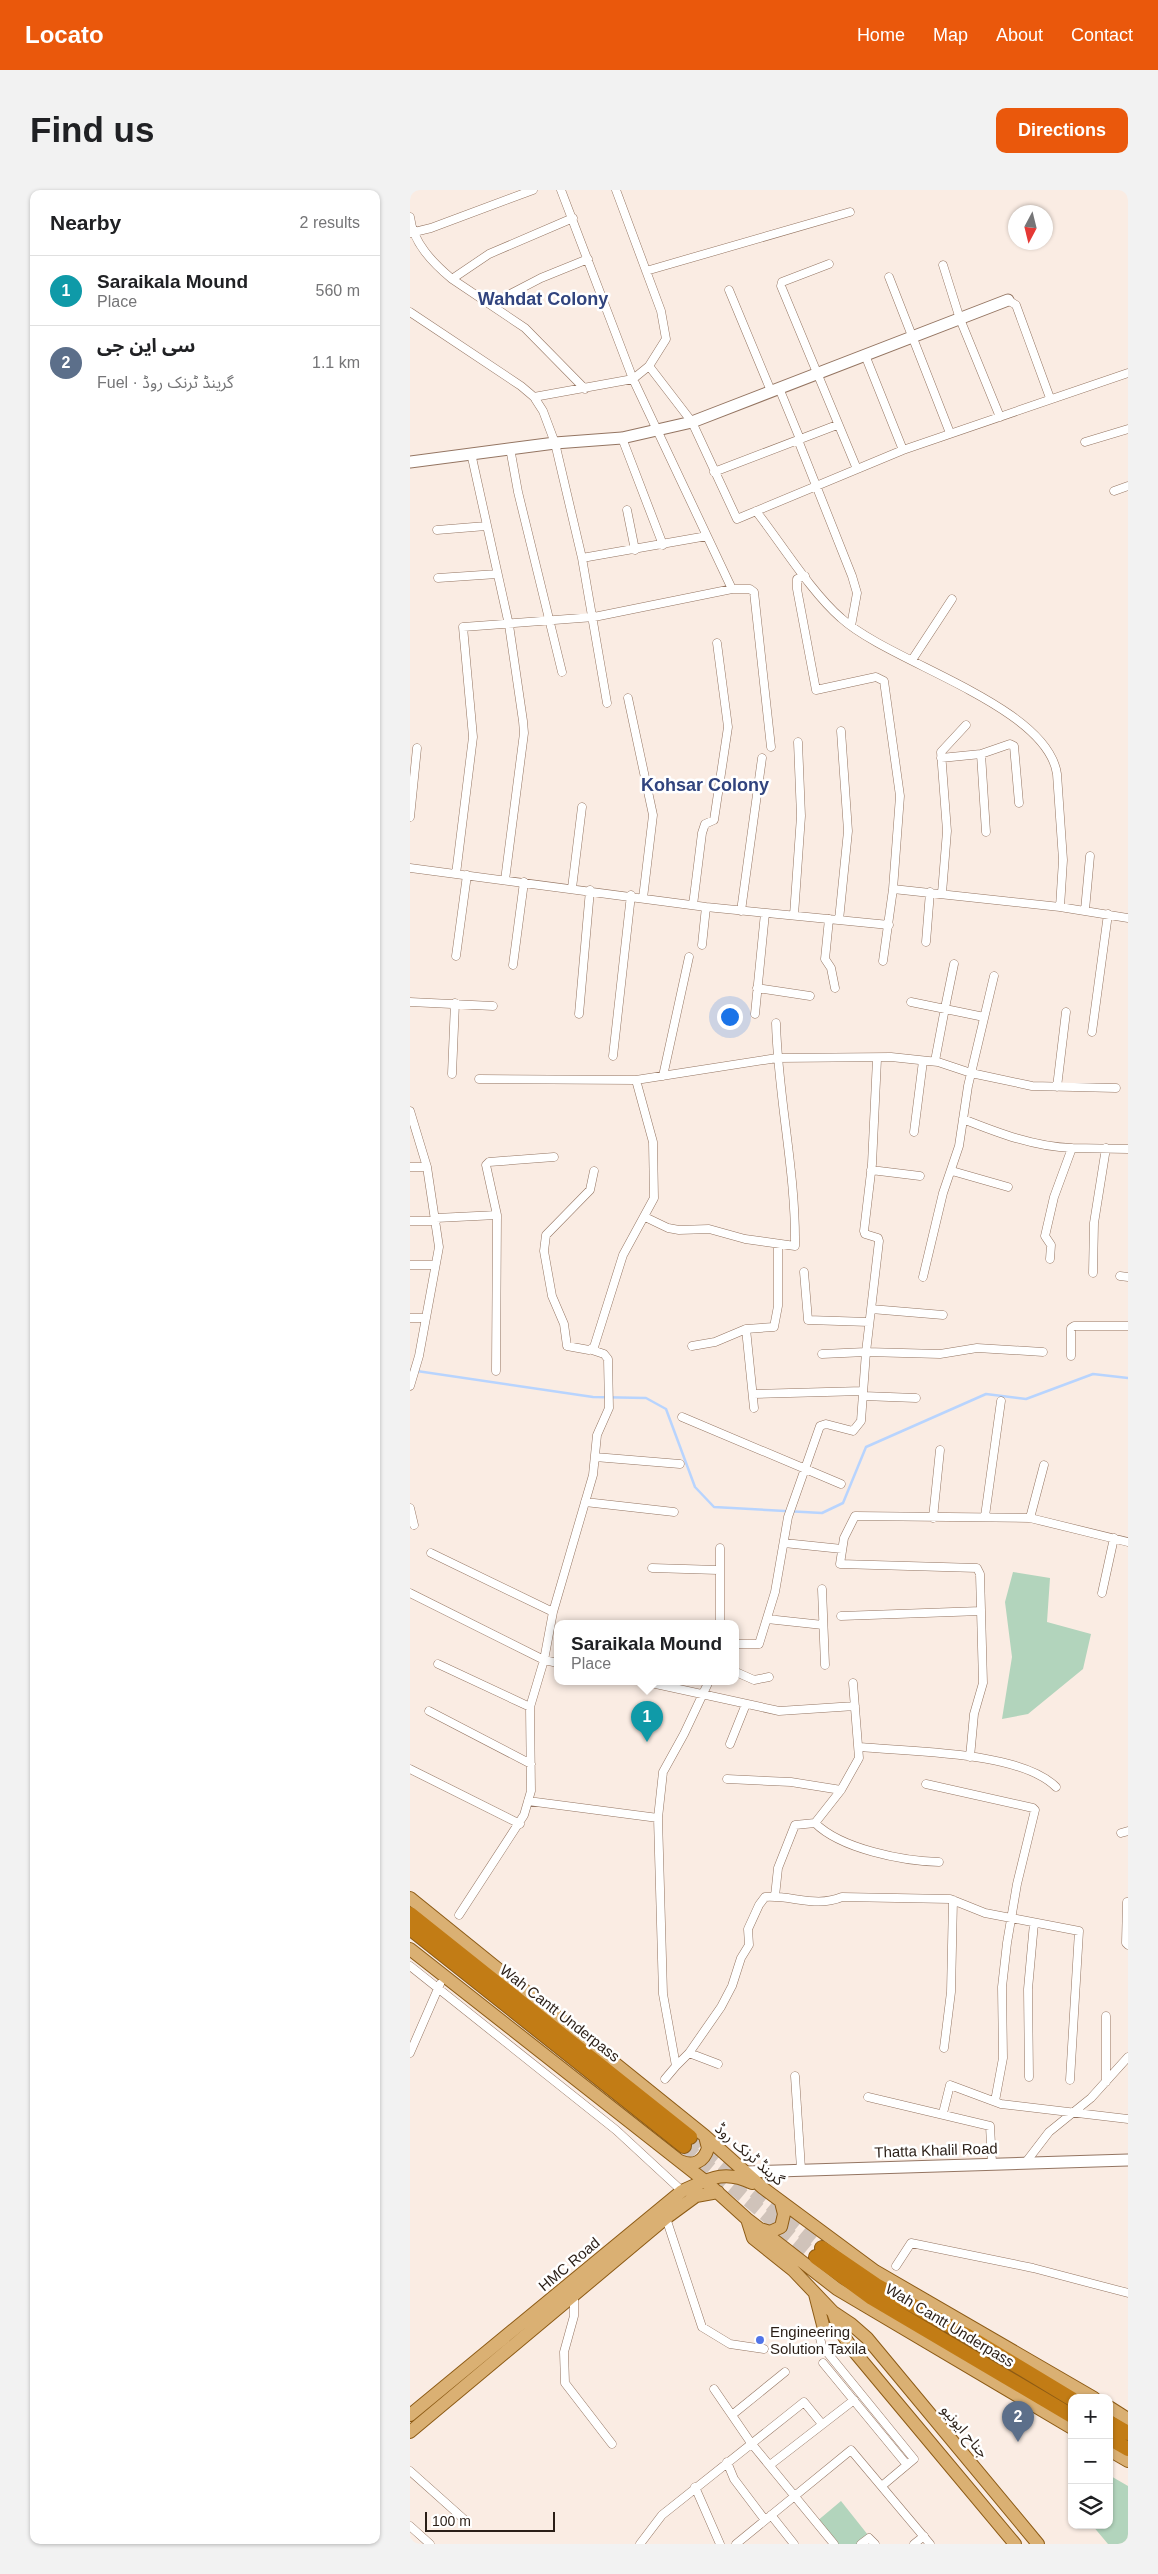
<!DOCTYPE html>
<html lang="en">
<head>
<meta charset="utf-8">
<style>
  :root { --surface:#fff; --page:#f2f2f2; --text:#202124; --muted:#757577; --line:#e0e0e0; --accent:#ea580c }
  body { margin:0; font-family:Helvetica,"Noto Sans Arabic",sans-serif; background:var(--page); color:var(--text) }
  .controls { position:absolute; right:15px; bottom:15px; display:grid; overflow:hidden; border-radius:10px; box-shadow:0 1px 4px #0004 }
  .controls button { width:45px; height:45px; display:grid; place-items:center; padding:0; border:0; border-bottom:1px solid var(--line); background:var(--surface); color:var(--text); font:25px sans-serif }
  .compass { position:absolute; left:598px; top:15px; width:45px; height:45px; border-radius:50%; background:var(--surface); box-shadow:0 1px 4px #0004; rotate:187deg }
  .scale { position:absolute; left:15px; bottom:12px; width:130px; box-sizing:border-box; padding-left:5px; border:2px solid #2a1e16; border-top:0; font-size:14px; line-height:18px; white-space:nowrap; color:#2a1e16; -webkit-text-stroke:4px #fff; paint-order:stroke }
  .you { position:absolute; left:319px; top:826px; width:18px; height:18px; margin:-12px; border:4px solid #fff; border-radius:50%; background:#1a73e8; box-shadow:0 0 0 8px #1a73e833 }
  .badge { display:grid; place-items:center; width:32px; height:32px; border-radius:50%; background:var(--accent); color:#fff; font-size:16px; font-weight:700 }
  .pin { position:absolute; translate:-50% -41px; filter:drop-shadow(0 1px 2px #0008) }
  .pin::after { content:''; position:absolute; top:26px; width:18px; height:15px; background:inherit; clip-path:polygon(0 0,100% 0,50% 100%) }
  .popup { position:absolute; left:144px; top:1430px; width:185px; height:65px; box-sizing:border-box; display:grid; place-content:center; border-radius:10px; background:var(--surface); filter:drop-shadow(0 1px 4px #0005); font-size:16px; white-space:nowrap; color:var(--muted) }
  .popup b { font-size:19px; color:var(--text) }
  .popup::after { content:''; position:absolute; left:50%; top:100%; margin-left:-10px; border:10px solid transparent; border-top-color:var(--surface) }
  .list { margin:0; padding:0; list-style:none }
  h2 { display:flex; justify-content:space-between; align-items:center; height:65px; margin:0; padding:0 20px; font-size:21px }
  h2 small { font-size:16px; font-weight:400; color:var(--muted) }
  .list li { display:grid; grid-template-columns:32px 1fr auto; gap:15px; align-items:center; box-sizing:border-box; height:70px; padding:0 20px; border-top:1px solid var(--line) }
  .list b { display:block; font-size:19px; white-space:nowrap }
  .list p { margin:0; font-size:16px; white-space:nowrap; color:var(--muted) }
  .list em { font-size:16px; font-style:normal; color:var(--muted) }
  .icon { flex:none; width:28px; height:28px; fill:none; stroke:currentColor; stroke-width:2; stroke-linecap:round; stroke-linejoin:round }
  .map { position:relative; flex:none; width:718px; height:2354px; overflow:hidden; border-radius:10px }
  header { display:flex; align-items:center; gap:30px; box-sizing:border-box; height:70px; padding:0 25px; background:var(--accent); color:#fff }
  header strong { font-size:24px }
  nav { display:flex; gap:28px; margin-inline-start:auto; font-size:18px }
  .intro { display:flex; align-items:center; justify-content:space-between; box-sizing:border-box; height:120px; padding:0 30px }
  h1 { margin:0; font-size:35px }
  .button { padding:12px 22px; border-radius:10px; background:var(--accent); color:#fff; font-size:18px; font-weight:700 }
  main { display:flex; gap:30px; padding:0 30px }
  aside { flex:1; background:var(--surface); border-radius:10px; box-shadow:0 1px 4px #0004 }
  .map>svg:first-child { display:block }
</style>
</head>
<body>
<header>
<strong>Locato</strong>
<nav><a>Home</a><a>Map</a><a>About</a><a>Contact</a></nav>
</header>
<div class="intro"><h1>Find us</h1><a class="button">Directions</a></div>
<main>
<aside>
<h2>Nearby<small>2 results</small></h2>
<ul class="list">
<li><span class="badge" style="background:#0f9aa8">1</span><div><b>Saraikala Mound</b><p>Place</p></div><em>560 m</em></li>
<li><span class="badge" style="background:#5c6f8a">2</span><div><b>سی این جی</b><p>Fuel · گرینڈ ٹرنک روڈ</p></div><em>1.1 km</em></li>
</ul>
</aside>
<div class="map">
<svg width="718" height="2354" viewBox="0 0 718 2354">
  <rect width="100%" height="100%" fill="#faece3"/>
  <path fill="#b2d4bc" d="M603 1382 640 1388 637 1432 681 1444 673 1479 618 1524 592 1529 602 1467 595 1412Z
    M699 2285 718 2296V2354H698L682 2335H699Z
    M431 2311 458 2345 447 2354H424L406 2332Z"/>
  <g fill="none" stroke-linecap="round" stroke-linejoin="round">
    <path stroke="#b8d4fe" stroke-width="2.5" d="M0 1180 183 1207 236 1208 256 1219 285 1297 304 1317 412 1323 433 1313 456 1257 576 1204 616 1209 683 1184 718 1188"/>
    <path stroke="#d0c3ba" stroke-width="14" stroke-dasharray="14 7" stroke-linecap="butt" d="M280 1947 412 2058
      M274 1956 406 2067"/>
    <defs>
      <path id="street" d="M151 0 223 189 239 176 256 149 251 121 206 0
        M0 27C3 53 23 73 42 89L79 64 163 28
        M0 43 21 38 123 0
        M419 74 372 92 371 96 447 279
        M533 75 550 129 590 227
        M236 81 440 22
        M479 87 540 243
        M42 89 115 138 175 199
        M319 100 361 201
        M598 110 606 115 640 208
        M81 114 131 88 178 69
        M0 122 111 196 124 207 133 221 145 253 172 368 197 513
        M455 165 493 260
        M239 176 282 232 327 329 493 260 718 183
        M369 198 390 249
        M212 248 253 355
        M388 250 442 386 447 403 441 436
        M675 252 718 239
        M100 258 108 302 152 482
        M61 263 99 435 113 531 114 543 95 690
        M304 282 427 235
        M704 301 718 296
        M217 320 225 360
        M346 321C371 353 401 402 431 428 480 473 637 515 647 584L653 670 650 717
        M27 340 76 336
        M172 368 297 346
        M395 386 387 389V399L406 500 466 487 474 491 490 606 483 699 473 771
        M28 388 87 384
        M322 399H340L344 402 361 557
        M502 470 542 409
        M218 508 243 625 233 708
        M571 564 576 642
        M531 568 571 564 600 554 604 556 609 613
        M0 627 7 558
        M0 678 296 717 479 735
        M46 684 63 547 53 437 184 427 322 399 223 189 124 207
        M162 698 172 617
        M483 699 650 717 718 728
        M532 703 537 641 531 562 556 535
        M283 715 292 643 295 634 304 630 318 537 307 453
        M675 720 680 666
        M331 721 352 568
        M384 725 391 626 388 552
        M419 729 415 769 421 778 425 798
        M429 730 438 641 431 541
        M516 752 520 702
        M292 755 296 717
        M46 766 57 685
        M103 775 114 692
        M347 798 400 806
        M0 812 83 816
        M501 812 574 827
        M535 818 544 774
        M169 824 180 700
        M345 824 355 723
        M682 842 698 724
        M203 866 221 705
        M525 871 535 818
        M42 884 45 813
        M253 886 279 767
        M69 889 226 890 367 868 481 867 528 872 561 883 622 896 706 898
        M647 897 656 822
        M0 921 17 977 29 1057 9 1166 0 1196
        M553 929C588 943 625 957 662 958L644 1007 635 1046 641 1055 640 1069
        M504 942 513 871
        M662 958 718 959
        M0 977H17
        M461 980 510 986
        M184 981 180 1000 136 1045 134 1061 142 1106 154 1134 157 1156 179 1160 184 1157 213 1065 244 1008 243 952 226 890
        M542 981 598 997
        M235 1027 258 1038 269 1040 299 1039 335 1049 385 1056C386 981 368 908 366 833
        M26 1028 87 1025
        M0 1031H26
        M0 1075H25
        M394 1082 398 1130 459 1132
        M683 1083 684 1033 696 958
        M710 1086 718 1087
        M513 1087 533 1003 549 956 558 896 584 786
        M461 1119 533 1125
        M0 1128H15
        M336 1139 344 1218
        M282 1156 305 1152 336 1139 364 1137 368 1116V1055
        M412 1164 456 1162 530 1164 567 1158 633 1162
        M661 1166V1138L664 1136H718
        M86 1181 87 1025 76 975 79 972 144 967
        M343 1204 453 1201
        M453 1206 506 1208
        M272 1227 431 1294
        M185 1267 270 1274
        M175 1312 264 1322
        M0 1318 4 1335
        M575 1326 591 1211
        M523 1328 530 1260
        M620 1328 634 1275
        M374 1353 432 1359
        M310 1358V1433
        M21 1363 143 1422 134 1470 120 1517 121 1601 114 1625 49 1725
        M242 1378 308 1380
        M412 1399 415 1475
        M0 1403 134 1470 148 1473
        M692 1403 704 1348
        M143 1422 183 1285 187 1245 199 1218 198 1169 194 1164 182 1160
        M431 1426 571 1421
        M357 1429 413 1435
        M326 1454H349L365 1402 378 1327 410 1236 416 1234 443 1241 451 1231 456 1162 469 1051 468 1048 455 1044 454 1041 462 974 467 869
        M28 1474 120 1517
        M326 1482 344 1490 359 1487
        M232 1491 369 1521 445 1516
        M19 1521 121 1574
        M320 1554 336 1514
        M450 1557C501 1562 610 1561 646 1597
        M560 1567 564 1524 573 1493 570 1384 567 1378 430 1374 434 1348 445 1326 620 1328 718 1352
        M0 1579 110 1634
        M317 1589 381 1592 431 1600
        M516 1594 623 1618 625 1620 607 1694 597 1753 592 1797 593 1868 585 1911
        M118 1611 248 1628
        M405 1633C431 1659 493 1671 529 1672
        M711 1643 718 1641
        M365 1706 368 1678 385 1635 405 1633 431 1600 449 1568 443 1493
        M717 1712 716 1753 718 1755
        M0 1776 206 1940 272 2001
        M534 1858 541 1802 543 1710
        M0 1863 30 1794
        M279 1863 308 1874
        M266 1876 279 1863 311 1817 322 1796 331 1768 339 1755 338 1739 349 1715 355 1707C382 1705 406 1718 432 1707L540 1709 575 1723 669 1741 660 1890
        M385 1886 391 1979
        M619 1887 618 1799 624 1733
        M255 1889 266 1876 253 1804 248 1628 253 1582 274 1544 299 1491
        M696 1892V1826
        M458 1907 580 1936 582 1973
        M533 1923 540 1895 591 1914 718 1929
        M616 1972 639 1942 681 1908 718 1867
        M256 2028 292 2137 320 2154 354 2159
        M486 2076 501 2053 623 2078 718 2103
        M164 2104V2126L154 2162 155 2193 202 2254
        M429 2139 420 2137 414 2139 410 2148 412 2156 504 2269 473 2295
        M413 2173 497 2275
        M304 2199 341 2253 424 2354
        M322 2225 375 2182
        M317 2272 324 2289 355 2330
        M360 2275 444 2210
        M0 2281 56 2331
        M285 2297 310 2354
        M361 2325 384 2354
        M0 2336 20 2354
        M230 2354 252 2325 394 2212 412 2234
        M326 2354 441 2260 520 2354
        M451 2354 459 2348 465 2354
        M504 2354 514 2346"/>
      <path id="secondary" d="M0 272 145 253 212 248 282 232 598 110
        M336 1982 718 1970"/>
      <path id="primary" d="M0 1708 295 1946 353 1998 465 2081 684 2208
        M0 1759 295 1991 337 2029 427 2099 662 2238
        M270 1971C283 1977 294 1972 298 1958L295 1946
        M337 2029 343 2048 383 2080 423 2122 441 2134 457 2148 628 2354
        M350 2039 360 2042 371 2037 374 2024 371 2012
        M405 2104 414 2139
        M423 2122 429 2139 443 2160 605 2354
        M699 2217 718 2229
        M0 2225 272 2001C299 1989 314 1979 342 1993
        M0 2242 256 2028 286 2006 308 2002
        M699 2260 718 2271"/>
      <path id="highway" d="M0 1724 280 1947
        M0 1738 274 1956
        M412 2058 466 2095 556 2145 662 2209
        M406 2067 462 2108 662 2226
        M699 2232 718 2243
        M699 2248 718 2259"/>
    </defs>
    <use href="#street" stroke="#947562" stroke-width="9"/>
    <use href="#secondary" stroke="#947562" stroke-width="13"/>
    <use href="#primary" stroke="#8d5b15" stroke-width="14"/>
    <use href="#highway" stroke="#8d5b15" stroke-width="16"/>
    <use href="#street" stroke="#fff" stroke-width="8"/>
    <use href="#secondary" stroke="#fff" stroke-width="11"/>
    <use href="#primary" stroke="#dab073" stroke-width="12"/>
    <use href="#highway" stroke="#c27c15" stroke-width="14"/>
  </g>
  <circle fill="#5174e8" stroke="#fff" stroke-width="2" cx="350" cy="2150" r="5"/>
  <g text-anchor="middle" dominant-baseline="central" stroke-width="5" stroke-linejoin="round" paint-order="stroke">
    <g font-size="15" fill="#2a1e16" stroke="#fff">
      <text transform="translate(150 1823) rotate(38)">Wah Cantt Underpass</text>
      <text transform="translate(526 1960) rotate(-2)">Thatta Khalil Road</text>
      <text transform="translate(340 1964) rotate(41)">گرینڈ ٹرنک روڈ</text>
      <text transform="translate(159 2074) rotate(-40)">HMC Road</text>
      <text transform="translate(540 2135) rotate(31)">Wah Cantt Underpass</text>
      <text transform="translate(555 2241) rotate(50)">جناح ایونیو</text>
    </g>
    <g font-size="15" fill="#2a1e16" stroke="#fff" text-anchor="start">
      <text x="360" y="2141">Engineering<tspan x="360" dy="17">Solution Taxila</tspan></text>
    </g>
    <g font-size="18" font-weight="bold" fill="#31447e" stroke="#fff">
      <text x="133" y="109">Wahdat Colony</text>
      <text x="295" y="595">Kohsar Colony</text>
    </g>
  </g>
</svg>
<div class="controls">
<button>+</button>
<button>−</button>
<button><svg class="icon" aria-label="layers" viewBox="0 0 24 24"><path d="M12 4l9 5-9 5-9-5zM3 14l9 5 9-5"/></svg></button>
</div>
<svg class="compass" viewBox="-18 -18 36 36"><path d="M0-13l5 13h-10z" fill="#e53935"/><path d="M0 13l5-13h-10z" fill="#757577"/></svg>
<div class="scale">100 m</div>
<div class="you"></div>
<div class="pin badge" style="left:237px;top:1552px;background:#0f9aa8">1</div>
<div class="popup"><b>Saraikala Mound</b>Place</div>
<div class="pin badge" style="left:608px;top:2252px;background:#5c6f8a">2</div>
</div>
</main>
</body>
</html>
